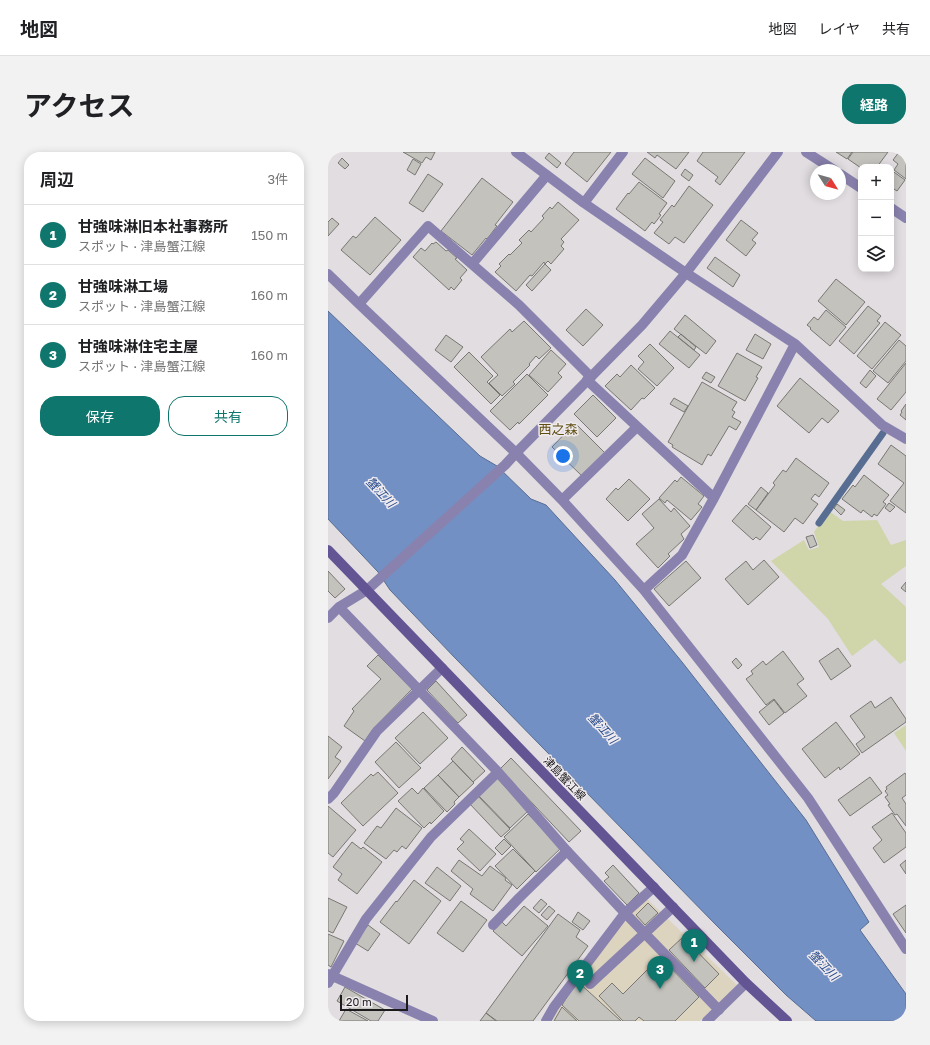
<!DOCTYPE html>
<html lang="ja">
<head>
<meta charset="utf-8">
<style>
  :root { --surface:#fff; --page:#f2f2f2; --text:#202124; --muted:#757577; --line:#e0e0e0; --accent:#0f766e }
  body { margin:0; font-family:"Golos Text","Noto Sans JP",sans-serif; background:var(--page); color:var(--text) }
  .controls { position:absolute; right:12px; top:12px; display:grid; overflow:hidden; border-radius:8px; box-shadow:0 2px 10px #0003 }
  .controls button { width:36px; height:36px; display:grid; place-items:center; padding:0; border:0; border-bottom:1px solid var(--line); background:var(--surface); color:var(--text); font:20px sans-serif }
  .compass { position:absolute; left:482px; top:12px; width:36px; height:36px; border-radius:50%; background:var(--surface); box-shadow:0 2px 10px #0003; rotate:127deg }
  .scale { position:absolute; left:12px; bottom:10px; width:68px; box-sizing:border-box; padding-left:4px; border:2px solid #1c1a1c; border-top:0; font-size:11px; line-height:14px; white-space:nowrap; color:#1c1a1c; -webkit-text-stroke:3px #eeeaee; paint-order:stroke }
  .you { position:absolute; left:235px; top:304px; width:14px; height:14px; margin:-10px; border:3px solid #fff; border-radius:50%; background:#1a73e8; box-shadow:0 0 0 6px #1a73e833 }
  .badge { display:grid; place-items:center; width:26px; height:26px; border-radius:50%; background:var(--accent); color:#fff; font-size:13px; font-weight:700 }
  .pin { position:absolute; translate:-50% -33px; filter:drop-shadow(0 1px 2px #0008) }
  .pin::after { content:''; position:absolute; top:21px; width:14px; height:12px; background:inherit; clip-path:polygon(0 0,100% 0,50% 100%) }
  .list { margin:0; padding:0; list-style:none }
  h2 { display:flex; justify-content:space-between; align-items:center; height:52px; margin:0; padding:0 16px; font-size:17px }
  h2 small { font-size:13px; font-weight:400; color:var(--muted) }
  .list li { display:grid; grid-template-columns:26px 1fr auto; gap:12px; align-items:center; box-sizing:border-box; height:60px; padding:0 16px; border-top:1px solid var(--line) }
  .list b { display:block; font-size:15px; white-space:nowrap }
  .list p { margin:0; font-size:13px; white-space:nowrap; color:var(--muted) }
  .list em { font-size:13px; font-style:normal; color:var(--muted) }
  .actions { display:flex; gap:8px; padding:12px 16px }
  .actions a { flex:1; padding:9px 0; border:1px solid var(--accent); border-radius:16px; text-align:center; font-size:14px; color:var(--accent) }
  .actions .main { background:var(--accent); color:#fff }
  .icon { flex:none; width:22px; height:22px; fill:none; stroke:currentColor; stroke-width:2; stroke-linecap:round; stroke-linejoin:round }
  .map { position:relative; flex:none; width:578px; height:869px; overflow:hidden; border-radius:16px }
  header { display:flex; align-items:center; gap:24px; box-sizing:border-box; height:56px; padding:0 20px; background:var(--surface); border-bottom:1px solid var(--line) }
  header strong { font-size:19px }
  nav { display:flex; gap:22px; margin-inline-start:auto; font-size:14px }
  .intro { display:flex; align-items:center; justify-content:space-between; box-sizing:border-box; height:96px; padding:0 24px }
  h1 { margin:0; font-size:28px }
  .button { padding:10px 18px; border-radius:16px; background:var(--accent); color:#fff; font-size:14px; font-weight:700 }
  main { display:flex; gap:24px; padding:0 24px }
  aside { flex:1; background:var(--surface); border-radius:16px; box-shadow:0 2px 10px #0003 }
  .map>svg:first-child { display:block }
</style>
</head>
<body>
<header>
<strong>地図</strong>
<nav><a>地図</a><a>レイヤ</a><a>共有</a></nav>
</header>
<div class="intro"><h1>アクセス</h1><a class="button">経路</a></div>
<main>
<aside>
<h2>周辺<small>3件</small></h2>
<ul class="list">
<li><span class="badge">1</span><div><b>甘強味淋旧本社事務所</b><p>スポット · 津島蟹江線</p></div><em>150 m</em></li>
<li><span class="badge">2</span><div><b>甘強味淋工場</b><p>スポット · 津島蟹江線</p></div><em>160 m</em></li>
<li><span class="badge">3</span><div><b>甘強味淋住宅主屋</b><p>スポット · 津島蟹江線</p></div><em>160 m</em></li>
</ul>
<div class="actions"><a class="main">保存</a><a>共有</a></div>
</aside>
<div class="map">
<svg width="578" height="869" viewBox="0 0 578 869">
  <rect width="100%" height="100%" fill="#e1dde1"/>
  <path fill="#ddd4bf" d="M317 745 409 833 372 869H224L248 828Z"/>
  <path fill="#d0d6aa" d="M501 359 515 369 549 368 563 393 578 388V414L553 432 578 455V508L572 512 547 487 524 504 500 467 443 409 476 388 481 398 491 395 486 380Z
    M578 573V599L566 581Z"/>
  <path fill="#7290c4" stroke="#586d92" d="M0 159 152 304 169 314 203 347 218 353 287 428 354 510 478 668 541 770 532 778 578 842V869H488L458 843 388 773 128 507 62 438 50 420 0 367Z"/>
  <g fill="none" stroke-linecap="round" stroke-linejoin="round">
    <path stroke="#586d92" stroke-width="7" d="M491 371 555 281"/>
  </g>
  <path fill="#c4c2bd" stroke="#797773" d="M75 0H107L103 8 98 5 94 11Z
    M246 0H283L259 30 237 12Z
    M319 0H361L348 17 329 3 327 6Z
    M375 0H417L392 33 387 29 390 25 369 9Z
    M508 0H524L519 7Z
    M525 0H560L549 15 533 16 520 7Z
    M571 0H578V27L566 18 570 12 565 8Z
    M221 1 233 11 229 16 217 6Z
    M14 6 21 13 17 17 10 11Z
    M317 6 347 29 335 46 304 22Z
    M85 7 93 12 87 23 79 18Z
    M357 17 365 23 361 29 353 23Z
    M563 18 577 28 569 39 563 35Z
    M100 22 115 32 95 60 81 51Z
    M154 26 185 50 167 73 169 74 159 87 158 86 144 103 113 79Z
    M311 30 339 51 331 62 333 63 326 72 324 70 317 79 288 57 300 41 301 42Z
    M361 34 385 53 356 91 347 85 341 92 326 81 335 70 332 68 344 53 346 55Z
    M230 50 251 68 233 87 236 90 233 94 236 97 223 112 220 109 217 112 216 110 204 124 202 123 188 139 167 120 173 114 171 112 181 102 182 103 194 91 191 88 201 78 203 80 216 66 214 64 222 55 224 57Z
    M47 65 73 88 42 123 13 98 25 84 28 86Z
    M4 66 11 72 0 84V70Z
    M413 68 430 81 424 88 428 91 418 104 398 88Z
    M108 90 118 99 120 98 129 106 127 107 139 118 132 126 134 128 126 138 123 135 121 138 85 105 93 96 97 99 104 91 105 92Z
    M387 105 412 123 405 135 379 116Z
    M217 112 223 118 204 139 198 133Z
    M508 127 537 150 518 173 490 149Z
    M540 154 553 164 549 169 552 171 526 202 511 189Z
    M258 157 275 173 255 194 238 178Z
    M498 158 518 175 502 194 482 177 483 176 479 173 486 165 490 168Z
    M357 163 388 189 378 202 346 177Z
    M196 169 223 196 211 207 208 204 201 212 202 213 185 230 187 232 174 244 161 231 170 223 153 205 182 177 184 180Z
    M557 170 573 183 544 217 529 204Z
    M342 179 372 203 361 216 331 192Z
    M353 182 368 195 366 198 350 185Z
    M427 182 443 192 435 207 418 198Z
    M118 183 135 195 123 210 107 198Z
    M571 188 578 194V209L560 231 545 219Z
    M322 192 346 216 329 234 310 217 316 210 310 204Z
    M223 198 238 212 230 221 234 225 220 240 201 223Z
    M141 200 165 224 159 230 172 243 163 252 126 215Z
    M409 201 434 215 428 225 430 226 417 249 390 234Z
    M578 211V240L563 258 549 247Z
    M303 213 327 236 316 247 314 246 303 258 277 234 289 222 292 225Z
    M542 218 548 224 538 236 532 231Z
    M378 220 387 225 383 231 374 226Z
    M199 222 220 243 191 272 190 270 182 278 162 259Z
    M472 226 511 259 500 271 494 266 481 281 449 254Z
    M374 230 409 250 404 258 407 260 404 265 413 270 408 278 401 274 383 304 380 302 374 313 344 295 345 293 340 290Z
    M265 243 288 266 269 285 246 262Z
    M346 246 360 254 356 260 342 252Z
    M578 252V268L572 263 574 260 573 259Z
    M247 271 277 301 254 324 224 295Z
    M563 293 578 304V361L562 349 576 331 550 312Z
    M468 306 501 331 491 345 487 342 483 347 490 352 475 372 467 366 456 380 428 358 447 333 445 331 455 318 458 320Z
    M536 323 561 343 555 350 558 352 549 364 546 362 544 365 535 358 533 361 514 347 525 333 527 335Z
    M353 325 376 344 370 352 374 355 363 368 339 348 337 351 331 346 347 328 349 330Z
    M301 327 322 347 300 369 278 347 288 336 290 338Z
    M433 335 440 341 428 358 420 352Z
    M331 347 343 360 346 356 362 374 353 382 356 387 340 402 342 404 330 416 308 392 326 376 314 362Z
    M561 351 567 355 562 360 557 356Z
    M509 352 517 358 513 363 506 356Z
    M418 353 443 375 432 388 428 385 425 388 404 369Z
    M485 383 489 393 482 396 478 385Z
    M436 408 451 425 420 453 397 427 418 409 425 418Z
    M358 409 373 426 341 454 326 437Z
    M0 419 17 437 7 446 0 439Z
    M578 430V440L573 436Z
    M510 496 523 514 503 528 491 509Z
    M455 499 476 527 469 532 479 544 457 561 446 547 438 553 418 527 425 522 423 519 435 509 438 513Z
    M50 503 84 537 45 577 37 589 16 574 26 559 24 557 53 527 39 514Z
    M408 506 414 513 410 517 404 510Z
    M108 529 139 563 130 571 99 538Z
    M563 545 578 567V570L534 601 528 592 537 585 522 564 543 549 547 556Z
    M446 548 456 561 441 573 431 560Z
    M95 560 120 586 92 612 67 586Z
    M508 570 532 602 512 618 511 615 497 626 474 597Z
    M0 584 14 595 7 605 13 609 0 627Z
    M68 590 93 616 71 636 47 610Z
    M134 595 157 619 145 630 123 607Z
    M183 606 253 679 241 690 172 617Z
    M125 609 146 631 131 645 110 623Z
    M50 620 70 641 35 674 13 651 43 622 45 624Z
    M577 621 578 623V643L574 646 578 652V674L569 662 567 663 560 653 562 652 557 645 560 643 557 639 559 637 558 635Z
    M110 623 131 645 126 650 127 652 119 660 96 636Z
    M168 625 200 659 182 676 150 643Z
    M542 625 554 641 522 664 510 648Z
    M84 636 90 642 95 636 116 659 103 672 102 670 96 676 70 649Z
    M149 643 182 677 173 685 141 651Z
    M0 654 28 678 5 705 0 701Z
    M68 656 94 676 78 697 74 694 69 700 66 698 58 707 36 691 49 674 53 676Z
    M564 661 578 681V695L556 711 545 696 554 688 544 675Z
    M200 662 233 696 208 720 176 685Z
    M141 677 168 702 152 719 129 697 136 690 132 687Z
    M176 687 183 694 174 703 167 696Z
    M24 690 33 697 35 695 54 710 29 742 10 728 14 722 5 715Z
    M185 697 207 719 189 737 167 714Z
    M131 708 154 724 162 714 178 726 177 728 184 733 165 759 142 742 145 737 123 719Z
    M578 708V722L572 713Z
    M285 713 311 741 299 753 276 729 281 725 277 721Z
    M109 715 133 734 122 749 97 731Z
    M86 728 113 749 81 792 52 770 68 749 69 750Z
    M0 746 19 755 5 781 0 779Z
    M213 747 219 752 211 761 205 756Z
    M133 749 159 768 135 800 109 781Z
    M320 751 330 761 317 773 308 763Z
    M578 753V781L565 762Z
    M196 754 220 774 194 804 165 779 174 770 178 774Z
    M221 754 227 759 219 768 213 763Z
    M250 760 262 769 255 778 244 770Z
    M230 762 252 778 248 785 260 794 205 869H169L158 861Z
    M40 773 52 782 40 799 27 791Z
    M0 782 16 789 3 815 0 813Z
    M355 785 391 822 377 836 341 798Z
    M332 805 371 845 347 869H316L311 865 307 869H295L271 844 284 831 295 842Z
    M249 829 293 869H251L234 853Z
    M17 835 57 858 50 869H43L9 849Z
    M234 855 249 869H226Z
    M18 857 40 869H11Z
    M158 861 168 869H152Z"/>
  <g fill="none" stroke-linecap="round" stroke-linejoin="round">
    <path stroke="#8a82ae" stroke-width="10" d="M0 647 6 641 49 579 114 516
      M297 761 391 858
      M165 773 191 746 239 699
      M262 832 345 755"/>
    <path stroke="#8a82ae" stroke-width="10" d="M188 0 256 51 358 121 467 192 554 273 578 287
      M478 0 506 18
      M512 22 533 36
      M256 51 295 0
      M563 56 578 66
      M144 112 219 23
      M0 122 31 152 188 301 234 348 316 438 480 646 578 797
      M31 152 100 74 191 153 263 225
      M259 228 386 346
      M234 348 309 275
      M316 438 354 403 386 346 467 192
      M11 455 170 620 239 699 297 761
      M0 466 11 455 39 438 177 313 188 301
      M0 822 105 869
      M0 831 38 767 103 685 170 620
      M218 869 226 855 297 761 326 735
      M379 869 418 831"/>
    <path stroke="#8a82ae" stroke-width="10" d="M188 301 314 173 358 121 450 0"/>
    <path stroke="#635593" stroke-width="10" d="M0 398 418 831 459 869"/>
  </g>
  <g text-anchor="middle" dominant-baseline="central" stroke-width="3" stroke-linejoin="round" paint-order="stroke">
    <g font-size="11" fill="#1c1a1c" stroke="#eeeaee">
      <text transform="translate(237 626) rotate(46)">津島蟹江線</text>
    </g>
    <g font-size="12" font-style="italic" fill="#284b8c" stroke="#eeeaee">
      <text transform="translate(53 340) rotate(47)">蟹江川</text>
      <text transform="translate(275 576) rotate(48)">蟹江川</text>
      <text transform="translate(496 813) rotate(46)">蟹江川</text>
    </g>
    <g font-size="13" fill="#5f4e10" stroke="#eeeaee">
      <text x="230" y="277">西之森</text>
    </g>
  </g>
</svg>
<div class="controls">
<button>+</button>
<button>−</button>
<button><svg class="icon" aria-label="layers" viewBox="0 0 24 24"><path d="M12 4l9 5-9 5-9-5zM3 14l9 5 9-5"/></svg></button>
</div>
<svg class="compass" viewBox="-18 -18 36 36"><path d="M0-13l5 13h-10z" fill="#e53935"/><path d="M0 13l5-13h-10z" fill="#757577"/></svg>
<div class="scale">20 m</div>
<div class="you"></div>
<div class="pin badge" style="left:366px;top:810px">1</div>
<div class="pin badge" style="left:252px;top:841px">2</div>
<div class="pin badge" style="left:332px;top:837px">3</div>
</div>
</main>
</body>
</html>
